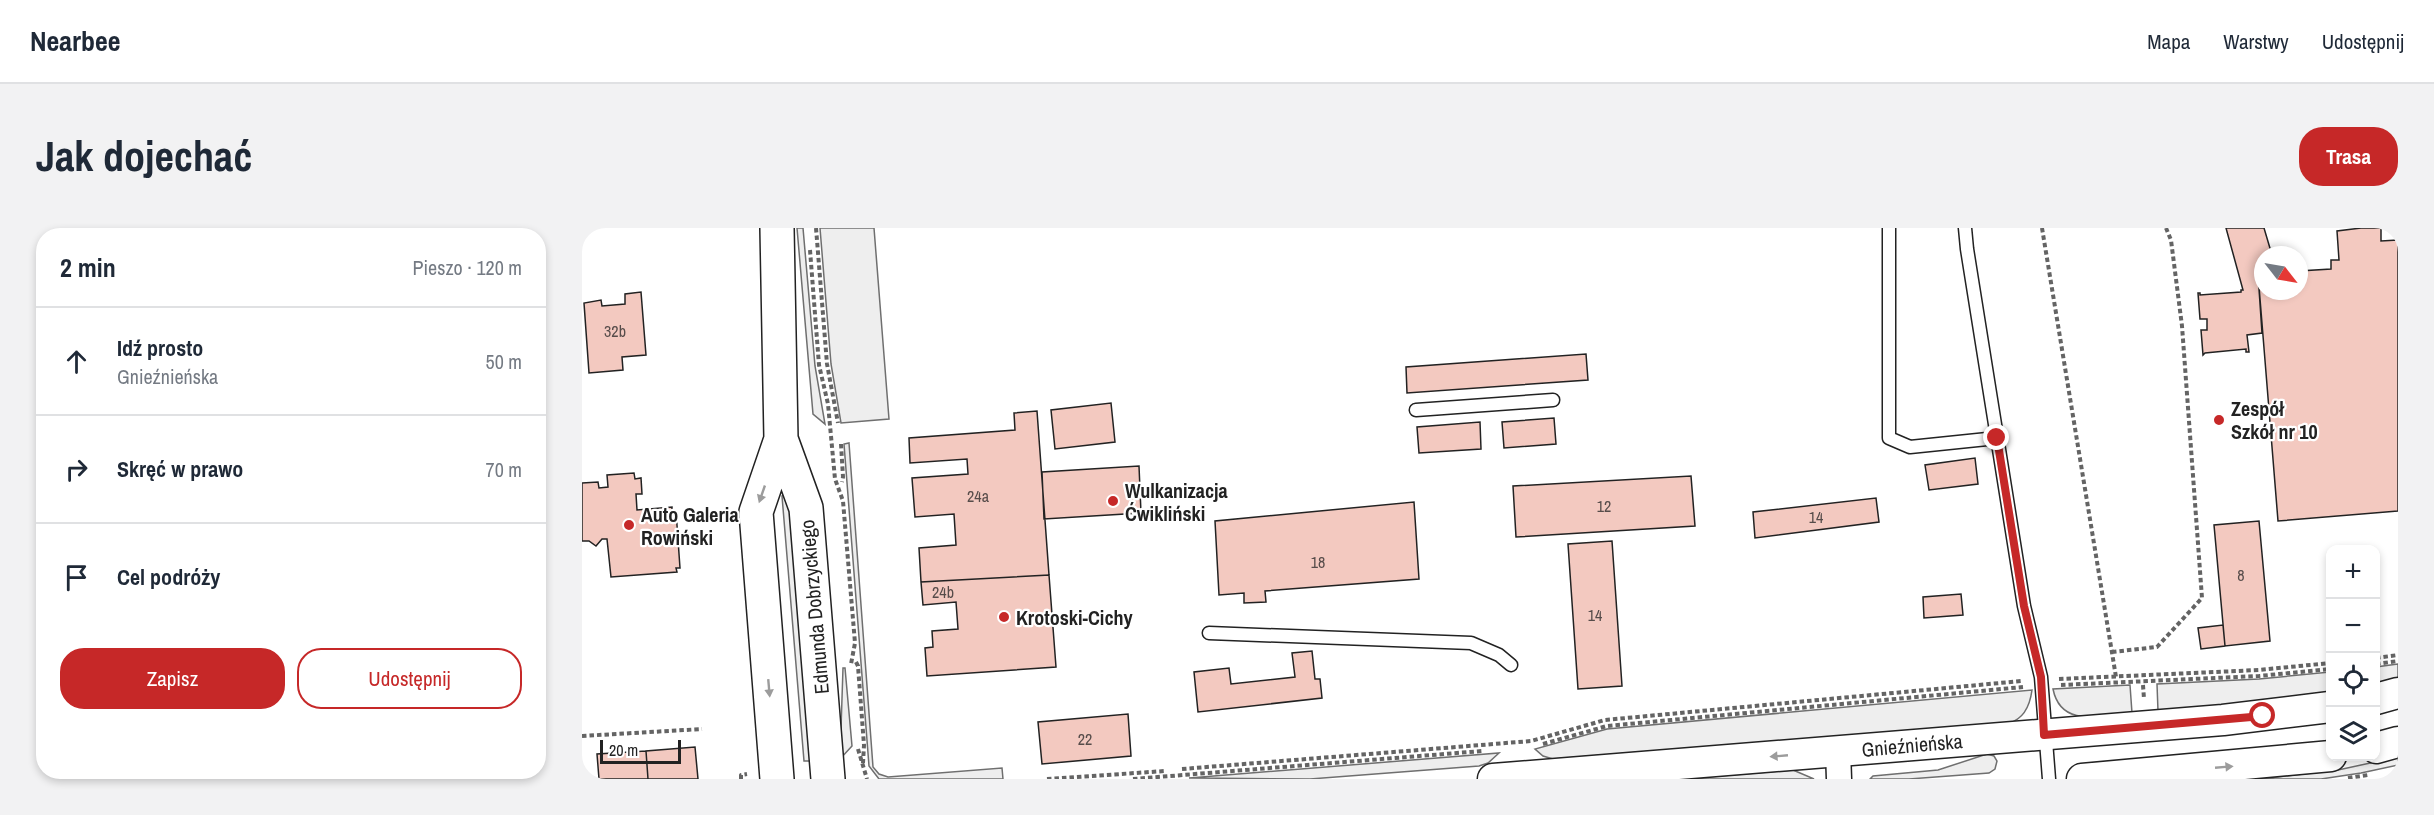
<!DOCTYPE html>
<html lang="pl">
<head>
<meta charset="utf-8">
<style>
  :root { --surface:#fff; --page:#f2f2f3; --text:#1f2937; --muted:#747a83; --line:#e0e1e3; --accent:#c62828 }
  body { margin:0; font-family:"Archivo Narrow",sans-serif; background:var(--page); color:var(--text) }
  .controls { position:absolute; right:18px; bottom:18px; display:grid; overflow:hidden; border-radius:12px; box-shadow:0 3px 9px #0003 }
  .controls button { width:54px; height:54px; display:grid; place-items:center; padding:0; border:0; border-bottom:2px solid var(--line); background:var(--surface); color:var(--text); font:30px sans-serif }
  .compass { position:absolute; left:1672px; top:18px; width:54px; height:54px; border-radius:50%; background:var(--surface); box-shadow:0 3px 9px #0003; rotate:121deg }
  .scale { position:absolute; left:18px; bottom:15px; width:81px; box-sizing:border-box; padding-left:6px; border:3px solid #222; border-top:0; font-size:16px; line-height:21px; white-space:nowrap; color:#222; -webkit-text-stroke:4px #fff; paint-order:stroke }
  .stop { position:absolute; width:18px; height:18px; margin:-14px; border:4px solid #c62828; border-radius:50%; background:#fff }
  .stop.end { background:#c62828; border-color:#fff; box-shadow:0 2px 6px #0008 }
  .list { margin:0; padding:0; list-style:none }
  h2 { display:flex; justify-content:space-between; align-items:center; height:78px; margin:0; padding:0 24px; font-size:26px }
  h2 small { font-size:20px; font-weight:400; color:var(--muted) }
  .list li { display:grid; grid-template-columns:39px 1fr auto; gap:18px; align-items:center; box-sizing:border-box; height:108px; padding:0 24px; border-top:2px solid var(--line) }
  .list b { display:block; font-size:22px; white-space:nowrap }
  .list p { margin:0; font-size:20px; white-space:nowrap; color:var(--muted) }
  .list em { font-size:20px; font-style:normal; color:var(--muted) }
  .actions { display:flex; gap:12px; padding:18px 24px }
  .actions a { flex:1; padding:14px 0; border:2px solid var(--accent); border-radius:24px; text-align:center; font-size:21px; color:var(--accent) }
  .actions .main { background:var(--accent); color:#fff }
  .icon { flex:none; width:33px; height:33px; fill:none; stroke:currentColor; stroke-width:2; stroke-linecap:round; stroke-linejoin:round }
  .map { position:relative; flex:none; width:1816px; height:551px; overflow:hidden; border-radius:24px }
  header { display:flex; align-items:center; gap:36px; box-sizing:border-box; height:84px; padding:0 30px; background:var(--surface); border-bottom:2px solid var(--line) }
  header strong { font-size:28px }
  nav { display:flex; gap:33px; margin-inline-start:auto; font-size:21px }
  .intro { display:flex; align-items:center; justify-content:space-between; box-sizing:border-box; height:144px; padding:0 36px }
  h1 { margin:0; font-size:42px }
  .button { padding:15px 27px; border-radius:24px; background:var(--accent); color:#fff; font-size:21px; font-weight:700 }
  main { display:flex; gap:36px; padding:0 36px }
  aside { flex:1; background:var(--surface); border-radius:24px; box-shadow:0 3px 9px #0003 }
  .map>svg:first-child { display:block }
</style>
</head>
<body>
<header>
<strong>Nearbee</strong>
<nav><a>Mapa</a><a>Warstwy</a><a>Udostępnij</a></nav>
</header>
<div class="intro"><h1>Jak dojechać</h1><a class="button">Trasa</a></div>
<main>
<aside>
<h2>2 min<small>Pieszo · 120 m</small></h2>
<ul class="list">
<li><svg class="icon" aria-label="ahead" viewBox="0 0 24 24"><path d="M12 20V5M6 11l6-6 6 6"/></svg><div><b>Idź prosto</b><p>Gnieźnieńska</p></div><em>50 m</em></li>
<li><svg class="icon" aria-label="right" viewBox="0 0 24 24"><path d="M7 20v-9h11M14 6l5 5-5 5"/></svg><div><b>Skręć w prawo</b></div><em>70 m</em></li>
<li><svg class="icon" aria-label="arrive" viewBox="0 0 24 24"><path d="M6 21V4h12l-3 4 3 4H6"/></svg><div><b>Cel podróży</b></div></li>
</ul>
<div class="actions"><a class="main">Zapisz</a><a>Udostępnij</a></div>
</aside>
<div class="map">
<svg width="1816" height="551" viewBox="0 0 1816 551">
  <rect width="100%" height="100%" fill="#fff"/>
  <path fill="#eee" stroke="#6f6f6f" stroke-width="1.5" d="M215 0H221L233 138 243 196 231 186Z
    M238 0H292L307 191 259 195 249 136Z
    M267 215 291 539 297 546 306 549 420 540 421 551H297L287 538 262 216Z
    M202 267 207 268 229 533H222L200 268Z
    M1816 436V450L1794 456V439Z
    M261 440H263L270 518 258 531Z
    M1748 444V464L1675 474 1576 483 1575 456 1677 451Z
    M1548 457 1550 485C1520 487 1479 501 1471 461Z
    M1450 462C1448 477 1442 491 1427 495L971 531 961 528 953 521 1025 501Z
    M917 525 906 535 897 538 728 551 607 550Z
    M1405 526 1412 528 1415 533 1413 541 1407 545 1327 551H1288L1291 548 1356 542Z
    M1816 529V537L1779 545 1739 551H1678L1756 542Z
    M1211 542 1232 551H1101Z"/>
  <path fill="#f3c9c0" stroke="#222" stroke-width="1.5" d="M1644 0H1682L1690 27H1681V46H1676L1680 105 1665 107 1667 124H1664V121L1623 125 1621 127 1619 102H1625V91H1618L1616 65H1618V67L1659 64V62H1661Z
    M1779 0H1799V13L1816 12V283L1696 293 1676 46H1681V63H1717V43L1749 41V32H1757L1755 3Z
    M59 64 64 127 40 129 41 142 7 145 2 75 19 72 20 78 43 76V66Z
    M1004 126 1006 152 825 165 824 139Z
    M529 175 533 214 473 221 469 182Z
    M455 183 467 347 339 354 337 320 374 317 372 286 333 289 330 250 386 246 385 231 328 235 327 210 433 202 432 185Z
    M972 190 974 216 922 220 920 194Z
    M898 194 899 221 837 225 835 199Z
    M1393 230 1396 256 1347 262 1343 237Z
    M557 238 559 285 462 291 460 244Z
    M52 245 53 251 59 250 60 266H54L55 282 90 279V283H94L98 340H94L95 344 29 349 25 311H20L14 318 7 313H0V255L16 254 17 260 26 259 25 247Z
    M1109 248 1113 298 934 309 931 258Z
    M1294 270 1297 294 1173 310 1171 284Z
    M832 274 837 351 683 363 684 374 662 375V365L637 367 633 293Z
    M1677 293 1688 413 1643 418 1632 297Z
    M1030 313 1040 458 996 461 986 316Z
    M467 347 474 439 345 448 343 420 351 419 350 403 376 401 374 374 341 377 339 354Z
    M1379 366 1381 387 1342 390 1341 369Z
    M1641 397 1643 418 1619 421 1616 400Z
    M730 423 733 451H738L740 470 616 484 612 444 647 440 649 456 713 449 710 425Z
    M546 486 549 528 460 536 456 494Z
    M113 519 116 551H66L64 523Z
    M64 523 66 551H17L15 526Z"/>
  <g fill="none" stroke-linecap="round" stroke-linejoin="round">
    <defs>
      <path id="service" d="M1307 0V210L1328 219 1415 210
        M1383 0 1385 21 1442 378 1459 449 1467 551
        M834 182 971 172
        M627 405 889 415 917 427 929 437"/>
      <path id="minor" d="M1256 523 1257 551"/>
      <path id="tertiary" d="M1794 471 1816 465
        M1794 520 1816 514
        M911 551 1641 492 1748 479
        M1500 551 1749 528"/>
      <path id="secondary" d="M195 0 199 211 224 280 246 551
        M195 551 174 284 199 211"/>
    </defs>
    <use href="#service" stroke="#222" stroke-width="15"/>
    <use href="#minor" stroke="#222" stroke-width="27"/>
    <use href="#tertiary" stroke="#222" stroke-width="33"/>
    <use href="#secondary" stroke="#222" stroke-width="36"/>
    <path stroke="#646464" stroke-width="4" stroke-dasharray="4.5 3" stroke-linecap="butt" d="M234 0 245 136 256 195
      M1460 0 1534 449
      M228 22 237 137 246 176 253 251 261 273 273 415 269 436
      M259 216 261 249 260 254
      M1530 424 1575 419 1620 370 1600 98 1589 12 1584 0
      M1794 430 1816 427
      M274 434 276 438 282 517 281 535
      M1794 436 1816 433
      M1477 451 1677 442 1748 435
      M1479 457 1677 448 1748 441
      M1561 457 1562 471
      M0 508 120 501
      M961 516 1025 498 1441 459
      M276 521 285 551
      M600 541 949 513 1023 492 1439 453
      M1766 550 1786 547
      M159 551V547L165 546
      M465 551 583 543
      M551 551 900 523"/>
    <use href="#service" stroke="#fff" stroke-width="12"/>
    <use href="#minor" stroke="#fff" stroke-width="24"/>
    <use href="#tertiary" stroke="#fff" stroke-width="30"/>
    <use href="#secondary" stroke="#fff" stroke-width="33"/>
  </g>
  <defs><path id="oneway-solid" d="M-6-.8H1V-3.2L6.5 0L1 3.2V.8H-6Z" transform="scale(1.5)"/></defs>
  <g fill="#9c9c9c">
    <use href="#oneway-solid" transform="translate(180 266) rotate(109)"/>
    <use href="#oneway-solid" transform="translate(187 460) rotate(85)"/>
    <use href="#oneway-solid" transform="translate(1197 528) rotate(175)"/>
    <use href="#oneway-solid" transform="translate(1642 539) rotate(-5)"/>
  </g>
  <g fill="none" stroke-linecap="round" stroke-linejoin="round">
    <path stroke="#c62828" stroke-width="8" d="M1415 210 1442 378 1459 449 1462 507 1681 488"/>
  </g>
  <g fill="#c62828" stroke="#fff" stroke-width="2">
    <circle cx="1637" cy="192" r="6"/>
    <circle cx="531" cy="273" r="6"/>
    <circle cx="47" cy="297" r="6"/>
    <circle cx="422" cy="389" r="6"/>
  </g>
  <g text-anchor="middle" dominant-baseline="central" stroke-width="4.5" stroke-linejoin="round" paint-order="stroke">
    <g font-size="16" fill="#564c4a">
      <text x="33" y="103">32b</text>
      <text x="396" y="268">24a</text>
      <text x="1022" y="278">12</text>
      <text x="1234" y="289">14</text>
      <text x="736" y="334">18</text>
      <text x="1659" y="347">8</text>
      <text x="361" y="364">24b</text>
      <text x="1013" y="387">14</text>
      <text x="503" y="511">22</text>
    </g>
    <g font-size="20" font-weight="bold" fill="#222" stroke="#fff" text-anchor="start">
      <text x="1649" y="180">Zespół<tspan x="1649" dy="23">Szkół nr 10</tspan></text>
      <text x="543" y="262">Wulkanizacja<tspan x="543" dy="23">Ćwikliński</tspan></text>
      <text x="59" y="286">Auto Galeria<tspan x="59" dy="23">Rowiński</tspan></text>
      <text x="434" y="389">Krotoski-Cichy</text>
    </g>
    <g font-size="20" fill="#222" stroke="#fff">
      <text transform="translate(232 379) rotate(-95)">Edmunda Dobrzyckiego</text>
      <text transform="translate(1330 517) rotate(-5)">Gnieźnieńska</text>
    </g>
  </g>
</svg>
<div class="controls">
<button>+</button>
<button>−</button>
<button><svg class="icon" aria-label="locate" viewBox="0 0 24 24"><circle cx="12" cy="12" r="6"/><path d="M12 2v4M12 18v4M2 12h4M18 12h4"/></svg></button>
<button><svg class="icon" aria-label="layers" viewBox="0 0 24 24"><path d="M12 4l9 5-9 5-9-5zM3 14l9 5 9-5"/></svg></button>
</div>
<svg class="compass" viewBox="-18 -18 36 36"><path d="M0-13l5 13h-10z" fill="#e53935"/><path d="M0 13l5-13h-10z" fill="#747a83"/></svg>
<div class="scale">20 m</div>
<div class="stop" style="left:1681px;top:488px"></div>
<div class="stop end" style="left:1415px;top:210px"></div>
</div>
</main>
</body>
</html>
